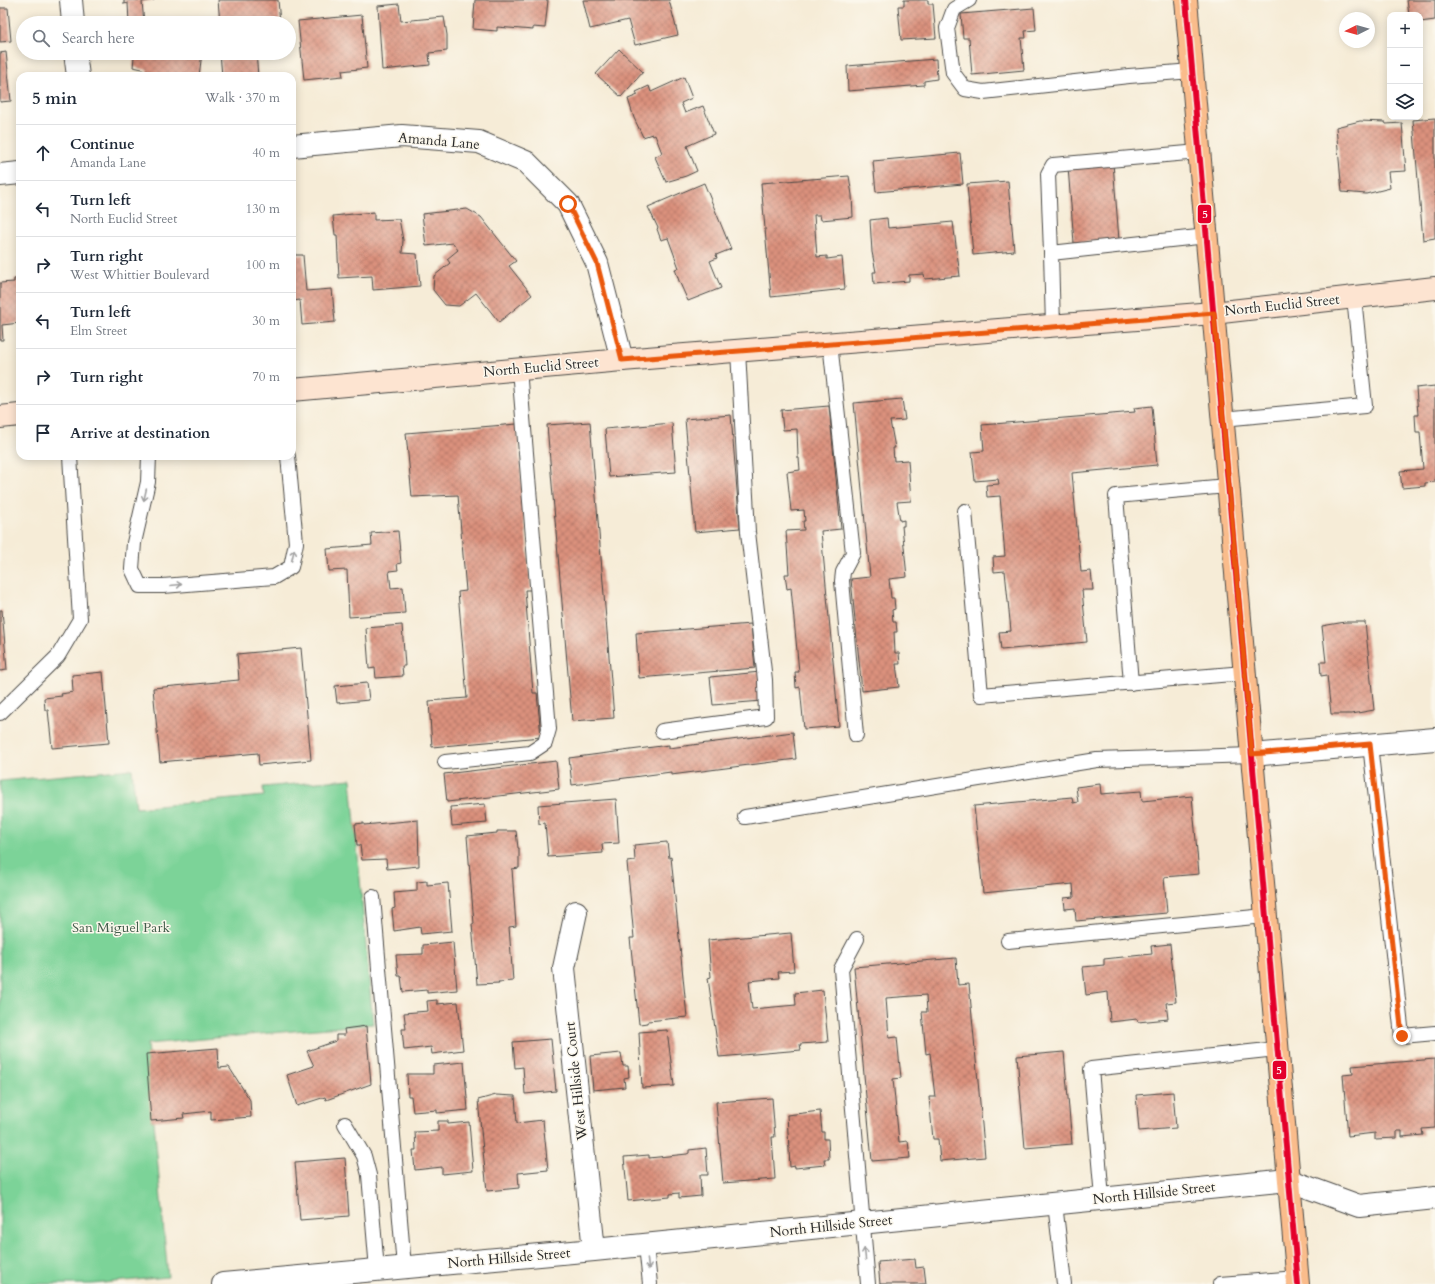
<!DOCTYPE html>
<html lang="en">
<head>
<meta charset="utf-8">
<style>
  :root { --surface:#fff; --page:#f6f6f7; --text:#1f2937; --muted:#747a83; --line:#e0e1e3 }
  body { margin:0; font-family:Cardo,serif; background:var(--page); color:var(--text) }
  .controls { position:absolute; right:12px; top:12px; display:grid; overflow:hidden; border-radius:8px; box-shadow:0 2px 10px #0003 }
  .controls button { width:36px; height:36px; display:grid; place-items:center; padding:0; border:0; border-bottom:1px solid var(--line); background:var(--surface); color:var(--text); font:20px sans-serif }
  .compass { position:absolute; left:1339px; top:12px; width:36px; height:36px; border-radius:50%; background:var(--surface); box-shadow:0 2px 10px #0003; rotate:265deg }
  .stop { position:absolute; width:12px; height:12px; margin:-9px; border:3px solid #ea580c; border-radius:50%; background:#fff }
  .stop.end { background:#ea580c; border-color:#fff; box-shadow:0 1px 4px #0008 }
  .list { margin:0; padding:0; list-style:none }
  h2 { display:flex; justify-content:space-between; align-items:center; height:52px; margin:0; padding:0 16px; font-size:17px }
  h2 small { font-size:13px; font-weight:400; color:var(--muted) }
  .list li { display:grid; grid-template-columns:26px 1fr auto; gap:12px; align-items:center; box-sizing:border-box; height:56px; padding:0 16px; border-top:1px solid var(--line) }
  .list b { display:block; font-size:15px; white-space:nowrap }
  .list p { margin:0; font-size:13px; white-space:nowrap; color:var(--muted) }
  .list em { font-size:13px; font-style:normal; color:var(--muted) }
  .icon { flex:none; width:22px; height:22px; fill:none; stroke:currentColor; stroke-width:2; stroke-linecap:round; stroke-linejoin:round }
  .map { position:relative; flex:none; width:1435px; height:1284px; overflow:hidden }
  .search { position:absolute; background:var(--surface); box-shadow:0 2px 10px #0003; left:16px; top:16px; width:280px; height:44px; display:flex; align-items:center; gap:10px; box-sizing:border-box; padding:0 14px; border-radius:22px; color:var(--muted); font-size:15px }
  .panel { position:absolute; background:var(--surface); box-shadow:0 2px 10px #0003; left:16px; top:72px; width:280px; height:388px; border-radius:12px }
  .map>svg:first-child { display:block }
</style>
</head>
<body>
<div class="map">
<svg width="1435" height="1284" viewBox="0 0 1435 1284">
  <defs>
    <pattern id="building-cross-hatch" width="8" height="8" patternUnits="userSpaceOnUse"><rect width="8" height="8" fill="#db917d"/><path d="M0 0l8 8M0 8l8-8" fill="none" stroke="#b27767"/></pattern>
  </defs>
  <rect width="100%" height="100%" fill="#fbf7ec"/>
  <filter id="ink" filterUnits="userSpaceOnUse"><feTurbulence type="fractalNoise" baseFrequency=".025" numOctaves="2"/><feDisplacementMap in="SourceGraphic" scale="8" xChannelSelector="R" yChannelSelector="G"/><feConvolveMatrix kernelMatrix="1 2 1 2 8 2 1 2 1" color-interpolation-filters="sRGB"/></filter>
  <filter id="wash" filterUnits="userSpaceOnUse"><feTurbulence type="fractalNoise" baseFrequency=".012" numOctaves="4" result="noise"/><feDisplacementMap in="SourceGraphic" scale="16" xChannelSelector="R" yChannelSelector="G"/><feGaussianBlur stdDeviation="0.9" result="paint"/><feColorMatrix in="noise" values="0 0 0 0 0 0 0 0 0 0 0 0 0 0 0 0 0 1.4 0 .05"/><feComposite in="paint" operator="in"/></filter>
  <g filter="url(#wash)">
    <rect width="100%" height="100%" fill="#f6ecd7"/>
    <path fill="#7cd398" stroke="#547f62" d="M132 769 136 808 264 796 263 787 351 779 373 1024 147 1044 168 1277 92 1284H0V781Z"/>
    <g id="blocks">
      <path fill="url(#building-cross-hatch)" d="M124 0H154L142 2 144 23H129L128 3 124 4Z
        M218 0H278L280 23H220Z
        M475 0H548L545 28 533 27V30L497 27V31L473 29Z
        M583 0H669L678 35 635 45 628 20 590 29Z
        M904 0H928V4H933L936 38 901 40 898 6H904Z
        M1407 0H1435V20L1420 22V15H1409Z
        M399 4 401 21 444 17 447 35V51L429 53 430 65 382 70 378 6Z
        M0 8H8L11 41 0 42Z
        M1034 8 1036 30 1025 31 1026 38H1021L1024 70 972 75 969 38H963L961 14Z
        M362 15 367 68 342 71 343 76 304 80 298 21Z
        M619 49 643 72 621 97 596 74Z
        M6 52 11 101 0 102V53Z
        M127 53H202L199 76H147V70L133 67 134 57 126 55Z
        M220 53H256L258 76H222Z
        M936 59 937 79 924 81V85L848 91 847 66Z
        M684 77 692 98 681 103 685 113 703 106 714 134 687 146 697 171 686 176 666 182 655 157 662 153 655 135 653 136 652 134 643 137 634 118 628 99 638 95 636 92 649 86 651 92Z
        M1435 118V238L1423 240 1413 120Z
        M1360 121 1385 122 1386 124 1402 123 1406 171 1388 172 1390 188 1366 194 1342 192 1336 127Z
        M960 153 963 184 876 192 873 161Z
        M1113 163 1119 240 1074 243 1068 167Z
        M849 176 852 195 853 217 821 220 820 215H814L817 257 827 256V259L842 257 845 289 771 297 761 183Z
        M1008 181 1014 251 973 255 967 184Z
        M704 183 731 249 716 255 717 258 710 261 721 288 688 301 679 281 675 269 679 268 668 238 661 240 657 229 658 228 648 207Z
        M467 209 481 217 516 261 509 266 532 295 499 322 476 293 459 306 445 305 433 290 434 276 450 263 447 259 458 250 453 243 426 246 422 214Z
        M374 212V220L399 219 403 240 402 253 417 254 420 286 373 290 372 276 339 278 337 235H335L333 216Z
        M887 218 888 228 953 222 960 276 925 279 924 274 909 275V281L874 284 873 272H876L872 252 870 220Z
        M292 238 295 255H303L306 291 332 289 335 322 302 325 300 300 292 301Z
        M20 278V323L2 325 3 340H0V283L14 282V279Z
        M1435 386V482L1425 483V486L1402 488 1400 471 1423 469 1420 432H1416L1415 415H1418L1416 388Z
        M902 399 905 420 890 421 895 448H893L894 461 908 460 911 501 897 502 900 521 904 520V526H902L907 577 889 579 891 598H894L895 609 892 610 893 622H896L897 632H894L895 653H899L900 664H896L899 687 862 691 851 579 870 577 854 403Z
        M829 406 841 529 821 531 839 726 804 729 800 687 796 688 795 672H799L791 588 787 589 785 574H789L786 531 804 530 803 521H805L804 510 791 511 787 472 800 470 799 458H798L797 429 783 430 781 410Z
        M1152 406 1157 465 1072 473 1081 572 1091 571 1093 590H1082L1087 642 1001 650 999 632 1011 631 1005 571 994 572 993 557 1005 556 1000 496 987 497 986 485 999 484 998 479 975 481 972 452 984 451 982 425 1135 412 1134 408Z
        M731 415 740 528 695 532 685 419Z
        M590 422 614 718 572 721 547 425Z
        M672 423 676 472 609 477 605 429Z
        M517 424 531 590H525L533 693H537L541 737 432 747 429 701 467 698 458 592 466 591 458 495 412 497 406 433Z
        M398 531 401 563 397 564 398 570 389 571 391 588 403 587 405 613 349 617 347 570 329 571 327 549 372 545 371 533Z
        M0 610H2L7 670 0 671Z
        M1345 622H1365L1374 710 1352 714H1331L1327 675 1321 676 1320 662H1326L1322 626Z
        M751 624 755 668 639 678 636 633Z
        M402 625 405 666H402L403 676 376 678 375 668 369 669 366 628Z
        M301 648 311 760 259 765 258 753 160 762 153 688 239 680 237 654Z
        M103 672 109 743 52 748 48 710H45L44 698 62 696 61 694 73 692 72 675Z
        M760 672 762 701 713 705 710 677Z
        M367 683 369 700 337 703 335 686Z
        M793 732 796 759 671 775V772L572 785 569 758 669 745V748Z
        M556 761 559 789 447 802 444 774Z
        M1100 784 1101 794 1141 791 1142 801 1192 796 1199 874 1164 877 1167 913 1076 921 1075 908 1065 909 1064 898 1074 897 1073 884 983 893 974 806 1072 797 1073 803 1078 802 1076 787Z
        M616 799 619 843 602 844 603 853 548 857 545 823 539 824 538 805Z
        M485 804 487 823 452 826 450 807Z
        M418 820 419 866 387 869 386 859 362 860 360 845H357L355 824 364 823V825Z
        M497 831H516L518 848H519V868L512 869 516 926 509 927 513 981 498 982 499 983 477 984 472 924H474L467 836 497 833Z
        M667 842 669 858 671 857 687 1017 648 1021V1023L639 1024 630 938H634L627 862 635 861 634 845Z
        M427 881V885L448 883 452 931 421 934 420 927 394 931 392 909 395 908 394 893 417 891V882Z
        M791 933 794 971 778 972 779 978 749 981 752 1009 796 1005 795 993 823 990 828 1042 800 1044 801 1050 719 1057 708 978 711 977 708 940Z
        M453 942 457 990 427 993V990L403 992 401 976H398L396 955 423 954V945Z
        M1170 944 1176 1002 1166 1003 1168 1019 1138 1022 1137 1019 1110 1022 1108 992 1086 995 1083 967 1104 965V959L1152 954 1151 946Z
        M956 958 958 985 969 984 985 1157 940 1161 938 1139H933L929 1097H935L930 1053 926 1054 922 1012H927L926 995 886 998 889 1038 897 1037 901 1078 893 1079 899 1142 908 1141 910 1158 872 1161 854 967Z
        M437 1000V1004L458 1002 463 1050 432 1054 431 1047 404 1050 402 1029H406L404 1013 428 1011 427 1001Z
        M366 1026 371 1084 326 1100 325 1097 297 1106 287 1075 314 1066 307 1051 336 1041V1035H345L344 1029Z
        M667 1030 674 1086 642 1088 639 1032Z
        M551 1039 556 1091 525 1094 523 1067 515 1068 513 1042Z
        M218 1048 219 1068 229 1067 250 1100 251 1117 211 1120V1111L183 1114 184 1118 151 1121 146 1054Z
        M1064 1052 1072 1144 1025 1148 1017 1056Z
        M621 1053 623 1066H628L629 1077 624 1078 625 1087 593 1090 590 1056Z
        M1435 1059V1128L1422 1129 1423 1135 1402 1137V1131H1397V1138L1375 1139V1133L1348 1136 1343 1075 1353 1074 1352 1066Z
        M464 1062 468 1110 437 1113V1110L413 1112 411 1096H408L407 1074H433V1065Z
        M1173 1092 1176 1128 1139 1131 1136 1095Z
        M496 1095 515 1096 517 1123 543 1120 548 1170 518 1173 519 1188 487 1191 478 1100Z
        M772 1098 775 1137H772L775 1179 723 1183 716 1102Z
        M820 1111 822 1132H824V1139H828L829 1159H824L825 1165 795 1168V1166L790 1167 787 1115Z
        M438 1121H448V1124L469 1122 473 1171 442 1174V1167L415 1170 413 1150H416L415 1132 438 1131Z
        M706 1148 708 1175H700L701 1196 679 1198V1193L670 1194V1197L628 1201 624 1157 649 1155V1158L687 1154 689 1153V1150Z
        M345 1158 349 1216 300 1220 295 1162Z
        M915 1259 916 1268 924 1267 926 1284H880L878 1262Z"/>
    </g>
  </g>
  <g filter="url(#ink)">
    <use href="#blocks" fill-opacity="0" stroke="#494845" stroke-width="1"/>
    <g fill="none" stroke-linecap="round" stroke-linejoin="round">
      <defs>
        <path id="lane" d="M969 0 954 9 947 28 953 73 965 89 983 92 1129 76 1192 71
          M1051 253 1048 174 1053 165 1199 152
          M1053 327 1051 253 1207 236
          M830 343 853 553 843 572 842 581 856 735
          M1222 419 1365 406 1354 297
          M149 456 148 482 134 543 132 569 140 586H163L274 577 291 567 296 543 288 456
          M965 511 981 695 1244 673
          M1131 683 1116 496 1227 486
          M0 713 58 656 80 619 70 456
          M662 731 766 717 765 680 748 532 738 351
          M1370 744 1402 1036 1435 1033
          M445 762 530 753 545 743 549 729 519 369
          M745 817 1097 760 1252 755
          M373 897 404 1267
          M857 939 841 969 868 1284
          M1008 941 1265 916
          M345 1124 364 1156 369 1175 377 1270
          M1102 1198 1091 1069 1277 1049
          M1055 1203 1064 1284
          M646 1245 650 1284
          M1220 1284 1297 1278"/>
        <path id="street" d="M71 0 73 23
          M75 53 78 76
          M292 146 402 136 479 142 526 162 568 204 597 263 622 360
          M0 175 20 173
          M1252 755 1435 739
          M576 912 564 968 594 1250
          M223 1284 594 1250 1288 1180 1359 1206 1435 1198"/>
        <path id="secondary" d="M292 390 622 360 1213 313 1435 288
          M0 417 20 415"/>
        <path id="primary" d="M1186 0 1298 1284"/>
      </defs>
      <use href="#lane" stroke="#494845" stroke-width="16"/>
      <use href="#street" stroke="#494845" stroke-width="24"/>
      <use href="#secondary" stroke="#494845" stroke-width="24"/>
      <use href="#primary" stroke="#494845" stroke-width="24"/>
      <use href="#lane" stroke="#fff" stroke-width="14"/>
      <use href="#street" stroke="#fff" stroke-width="22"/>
      <use href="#secondary" stroke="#fde4d1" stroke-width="22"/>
      <use href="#primary" stroke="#fabc8b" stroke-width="22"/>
      <defs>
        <path id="bus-1" d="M1186 0 1298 1284"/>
      </defs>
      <use href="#bus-1" stroke="#fbf7ec" stroke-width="9"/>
      <use href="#bus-1" stroke="#e4002b" stroke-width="6"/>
    </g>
    <defs><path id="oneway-shaft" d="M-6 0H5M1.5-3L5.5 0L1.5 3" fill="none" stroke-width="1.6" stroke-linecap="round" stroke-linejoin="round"/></defs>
    <g stroke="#a0a0a0">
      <use href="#oneway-shaft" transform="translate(145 495) rotate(103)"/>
      <use href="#oneway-shaft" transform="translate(293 555) rotate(-77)"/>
      <use href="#oneway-shaft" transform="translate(176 585) rotate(-5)"/>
      <use href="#oneway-shaft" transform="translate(865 1254) rotate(-96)"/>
      <use href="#oneway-shaft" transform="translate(648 1264) rotate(84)"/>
    </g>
  </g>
  <g fill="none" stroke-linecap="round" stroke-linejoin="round" filter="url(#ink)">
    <path stroke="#ea580c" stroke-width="5" d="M568 204 597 263 622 360 1053 327 1214 313 1252 754 1370 744 1402 1036"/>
  </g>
  <g text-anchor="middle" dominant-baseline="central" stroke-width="3" stroke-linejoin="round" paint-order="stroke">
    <g font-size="14" fill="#2b2b2b" stroke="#fbf7ec">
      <text transform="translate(439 141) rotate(5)">Amanda Lane</text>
      <text transform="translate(1282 305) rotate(-6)">North Euclid Street</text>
      <text transform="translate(541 367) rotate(-5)">North Euclid Street</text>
      <text transform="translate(576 1081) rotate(-96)">West Hillside Court</text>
      <text transform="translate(1154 1193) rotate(-6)">North Hillside Street</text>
      <text transform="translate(831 1226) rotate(-6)">North Hillside Street</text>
      <text transform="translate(509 1258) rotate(-5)">North Hillside Street</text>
    </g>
    <g font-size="14" fill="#435d4c" stroke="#fbf7ec">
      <text x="121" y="927">San Miguel Park</text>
    </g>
  </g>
  <g stroke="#fbf7ec" stroke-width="1.5">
    <rect x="1197" y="204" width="15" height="20" rx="4" fill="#e4002b"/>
    <rect x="1272" y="1060" width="15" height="20" rx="4" fill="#e4002b"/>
  </g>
  <g font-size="11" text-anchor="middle" font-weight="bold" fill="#fff">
    <text x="1205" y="218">5</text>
    <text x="1279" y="1074">5</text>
  </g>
</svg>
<div class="controls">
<button>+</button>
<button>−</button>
<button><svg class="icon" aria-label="layers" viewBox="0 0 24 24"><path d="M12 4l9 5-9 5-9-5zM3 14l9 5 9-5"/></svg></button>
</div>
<svg class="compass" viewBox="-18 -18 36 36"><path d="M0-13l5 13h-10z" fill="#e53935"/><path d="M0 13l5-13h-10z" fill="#747a83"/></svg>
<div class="stop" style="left:568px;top:204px"></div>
<div class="stop end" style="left:1402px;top:1036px"></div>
<div class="search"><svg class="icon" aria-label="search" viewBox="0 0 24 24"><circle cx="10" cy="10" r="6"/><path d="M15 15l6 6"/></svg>Search here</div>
<section class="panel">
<h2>5 min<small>Walk · 370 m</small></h2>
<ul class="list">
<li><svg class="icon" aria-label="ahead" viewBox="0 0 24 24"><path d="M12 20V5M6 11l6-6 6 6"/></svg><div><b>Continue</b><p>Amanda Lane</p></div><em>40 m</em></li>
<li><svg class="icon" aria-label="left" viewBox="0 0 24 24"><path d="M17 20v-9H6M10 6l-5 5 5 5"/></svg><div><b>Turn left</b><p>North Euclid Street</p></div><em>130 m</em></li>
<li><svg class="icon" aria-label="right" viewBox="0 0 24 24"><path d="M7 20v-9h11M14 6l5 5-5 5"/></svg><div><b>Turn right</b><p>West Whittier Boulevard</p></div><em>100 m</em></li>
<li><svg class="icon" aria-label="left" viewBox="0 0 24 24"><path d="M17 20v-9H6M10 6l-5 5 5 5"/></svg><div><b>Turn left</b><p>Elm Street</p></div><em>30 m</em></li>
<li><svg class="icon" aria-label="right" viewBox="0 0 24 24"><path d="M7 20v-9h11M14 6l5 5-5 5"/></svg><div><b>Turn right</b></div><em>70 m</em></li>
<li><svg class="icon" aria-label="arrive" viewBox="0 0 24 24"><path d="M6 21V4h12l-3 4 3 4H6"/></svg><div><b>Arrive at destination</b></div></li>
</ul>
</section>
</div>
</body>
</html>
